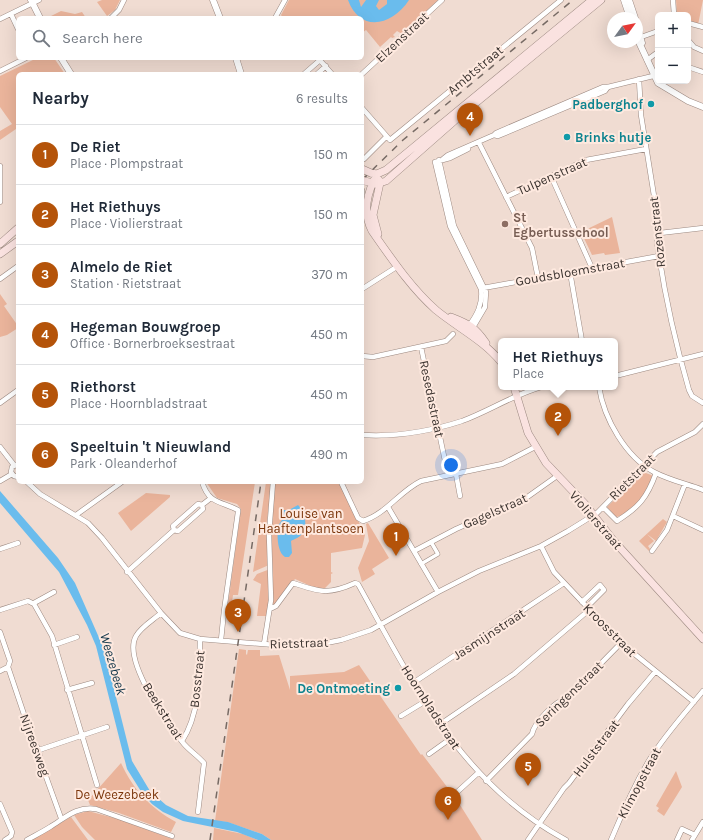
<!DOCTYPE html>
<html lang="en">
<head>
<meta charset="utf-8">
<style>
  :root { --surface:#fff; --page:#f6f6f7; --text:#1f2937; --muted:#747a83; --line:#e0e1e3; --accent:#b45309 }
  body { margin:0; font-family:Karla,sans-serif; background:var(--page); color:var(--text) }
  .controls { position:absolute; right:12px; top:12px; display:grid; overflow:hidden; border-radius:6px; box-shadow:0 4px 16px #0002 }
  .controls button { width:36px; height:36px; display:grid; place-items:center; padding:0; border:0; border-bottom:1px solid var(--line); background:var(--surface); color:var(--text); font:20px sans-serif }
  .compass { position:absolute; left:607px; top:12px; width:36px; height:36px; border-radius:50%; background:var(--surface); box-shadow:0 4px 16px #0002; rotate:57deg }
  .you { position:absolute; left:451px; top:465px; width:14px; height:14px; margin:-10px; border:3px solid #fff; border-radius:50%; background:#1a73e8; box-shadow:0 0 0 6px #1a73e833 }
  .badge { display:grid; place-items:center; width:26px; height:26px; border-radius:50%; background:var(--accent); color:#fff; font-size:13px; font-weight:700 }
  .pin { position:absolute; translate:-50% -33px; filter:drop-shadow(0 1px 2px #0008) }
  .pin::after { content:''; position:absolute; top:21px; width:14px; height:12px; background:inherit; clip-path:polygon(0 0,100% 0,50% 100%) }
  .popup { position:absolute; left:498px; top:338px; width:120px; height:52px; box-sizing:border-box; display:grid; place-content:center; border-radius:6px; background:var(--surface); filter:drop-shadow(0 1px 3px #0005); font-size:13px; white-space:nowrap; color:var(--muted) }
  .popup b { font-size:15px; color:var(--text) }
  .popup::after { content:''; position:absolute; left:50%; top:100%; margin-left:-8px; border:8px solid transparent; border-top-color:var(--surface) }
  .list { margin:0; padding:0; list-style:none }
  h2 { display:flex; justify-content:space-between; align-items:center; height:52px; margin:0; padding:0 16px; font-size:17px }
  h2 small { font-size:13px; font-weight:400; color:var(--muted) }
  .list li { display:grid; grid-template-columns:26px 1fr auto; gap:12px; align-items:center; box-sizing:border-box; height:60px; padding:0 16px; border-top:1px solid var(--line) }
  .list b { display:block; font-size:15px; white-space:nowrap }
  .list p { margin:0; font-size:13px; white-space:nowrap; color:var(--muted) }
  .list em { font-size:13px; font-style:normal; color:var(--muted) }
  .icon { flex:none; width:22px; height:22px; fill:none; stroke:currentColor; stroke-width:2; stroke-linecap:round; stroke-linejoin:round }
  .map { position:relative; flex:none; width:703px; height:840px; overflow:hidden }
  .search { position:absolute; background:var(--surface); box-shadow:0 4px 16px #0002; left:16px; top:16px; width:348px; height:44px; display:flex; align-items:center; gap:10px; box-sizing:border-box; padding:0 14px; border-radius:6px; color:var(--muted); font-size:15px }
  .panel { position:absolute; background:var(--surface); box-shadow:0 4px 16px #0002; left:16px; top:72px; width:348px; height:412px; border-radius:6px }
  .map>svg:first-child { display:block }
</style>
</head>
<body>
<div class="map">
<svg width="703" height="840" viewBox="0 0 703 840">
  <rect width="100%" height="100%" fill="#f0dcd2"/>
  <path fill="#eab49b" d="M102 0H120L115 10 107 16 97 2Z
    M289 0H438L402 34 397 31 393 35 395 37 392 38 391 37 380 47 366 30 362 33V18H283L281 15Z
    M676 0H703L698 25 688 22V15H677Z
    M61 11 75 14 82 12 86 18H47Z
    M37 58H54L65 74H18V132L16 129 0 140V131L12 124 0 107V76Z
    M612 217 620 253 605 255 604 253 592 255 581 232Z
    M0 294 7 304 4 306 18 326V328L7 335 0 337Z
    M643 472 654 476C645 493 636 513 616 517L607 507Z
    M206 482H255L238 595H233L231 610H228V604L241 509 237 504 217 498Z
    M266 482H272L266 528 269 565 253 572Z
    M274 482H340L365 535 362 548 331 553V572L333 573 331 574V582L322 591 295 579 272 608C275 566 268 524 274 482Z
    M146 493 170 495V497L131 531 118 513Z
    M663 519 667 522 656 541 647 534 654 541 648 546 650 549 649 551 639 541Z
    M368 523 389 558 372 569 375 574 362 582 358 568 369 541 366 524Z
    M270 569V594L267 616H257L261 584 253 580 257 574Z
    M239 649 246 650V654L247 655 248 650H260V656L279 655 290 690V676L344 672 359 665 421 755 422 754 457 800 482 840H271L262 834 227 822 215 821Z
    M121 763C133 789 150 808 176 822L171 832 119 813 90 805 88 800Z
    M676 771 682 787 664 816 657 811 659 808 656 806Z
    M88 811 118 819 175 840H95L82 827 74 815Z
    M71 817 88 840H31Z
    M214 828 243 834 258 840H213Z"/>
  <path fill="#6abced" d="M348 0H359L361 7 366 0H379L376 6 379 10 387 4V0H409C392 26 360 33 348 0Z
    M0 491 58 558 75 583 104 649 132 761 150 791 166 805 188 816 228 822 262 834 271 840H258L237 832 183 821 163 812 152 804 142 793 127 769 96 646 87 625 59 572 0 503Z
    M298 505C304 511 309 526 302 534 299 538 294 539 291 541L292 553 289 557H285C277 552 277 535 278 527 279 523 282 521 283 518L280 513 283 510H289Z"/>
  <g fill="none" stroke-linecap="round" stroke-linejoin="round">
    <defs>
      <path id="pedestrian" d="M421 564 438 554 431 542"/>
      <path id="minor" d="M673 0 674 15
        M11 14 18 29
        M111 18 119 10 124 0
        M275 18 285 0
        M0 19 39 0
        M688 23 703 27
        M644 36 658 31
        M688 40 694 47 703 51
        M318 58 332 74
        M647 60 658 52
        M688 67 703 72
        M0 71 26 58
        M304 74 320 60
        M317 74 326 66
        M362 74 442 0
        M639 79 641 115 660 233 657 237V242C664 292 675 342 689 390L692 396 703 403
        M362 108 390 140 561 0
        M494 135 498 136 605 91 608 87
        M479 143 532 248 538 278
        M362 158 364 159 386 137
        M443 159 448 155 494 135 496 133 603 87H608L653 76
        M439 160 454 226 486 292 485 307 472 329
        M0 166V202
        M551 176 592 268
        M362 190V196
        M506 197 586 160 646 149
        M660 233 703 228
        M570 272 582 341
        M0 279 18 266
        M483 288 659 256
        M362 289 398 266
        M468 327C477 315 483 304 481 289L450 226 435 162 450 158 468 149
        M421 347 448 475
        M362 356 373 357 446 341 453 334
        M615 376 703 354
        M599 387C604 419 626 457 654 472 669 480 687 484 703 490
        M0 403 18 390
        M362 435C395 437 431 431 462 421 489 411 513 395 541 387
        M0 447 14 465
        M18 464 12 467 11 472 14 476 18 477
        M456 474 460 496
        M0 481 12 474
        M27 482 40 494 88 523 102 538 161 613 180 633 200 639 276 645H316L341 640 371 630 438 592 479 571 541 546 568 531 597 513 657 452 695 432 703 424
        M202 482C209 504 220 501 238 510V512L224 611 221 640
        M341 482 358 518 363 521C386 514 400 491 421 481L502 464 535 447
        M388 507 438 592
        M603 507 617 521C639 507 647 498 656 473
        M76 515 122 482
        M673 516 703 530
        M174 530 178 531 203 509 202 505 211 498
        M541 546 554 572 605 626 632 652 694 702
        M0 549 18 543
        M414 551 456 529 526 498 557 476
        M652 551 667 530 685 484
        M127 572 174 530 173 526 198 504 202 505
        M582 602 600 585 604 590 587 607
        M34 603 54 592
        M270 609 276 606 293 583C319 592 329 595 355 583L358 584C413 683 461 784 566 840
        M0 610 28 601 34 604 52 636 97 785
        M161 613C153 620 141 627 136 636 122 660 168 725 184 744 190 751 198 756 204 763L198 812
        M0 632 10 661 8 667 33 741 39 750 40 760 61 818
        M264 644 271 600 269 534 273 482
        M54 645 77 637
        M0 671 8 667
        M413 683 564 583
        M67 690 92 683
        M401 716 424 702
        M439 725 514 674 589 610
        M182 741C201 712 199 672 200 639
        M39 750 107 727
        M429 754 450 739
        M486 781 532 734C534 723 555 701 566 699L621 643
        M455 794 478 773
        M0 804 12 832 11 836 5 840
        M27 840C34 836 42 832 50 827 65 818 76 806 96 809L172 836
        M528 840 564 788 569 783 628 704 655 672
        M611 840C623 812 634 785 650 759 665 735 685 713 703 691
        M677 840 682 829 695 835
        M692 840 703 822"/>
      <path id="tertiary" d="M31 0 40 18
        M213 0 220 18
        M624 0 630 18
        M629 0 635 18
        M637 25 642 43
        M637 38 658 83 688 101 703 107
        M61 58 71 74
        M236 58 241 74"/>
      <path id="secondary" d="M371 173 377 174 386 170 592 0
        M374 180C366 197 363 214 372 231 391 258 411 288 436 310 458 328 483 340 501 362
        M365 181 376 184 386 181 461 115 601 0
        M378 234 373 215 380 183 379 180
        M0 244 18 228
        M0 254 18 241
        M451 317C469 324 475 327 486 343
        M514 387 528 433 546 463 585 504 613 540 703 639"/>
    </defs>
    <use href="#pedestrian" stroke="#9c8981" stroke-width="4.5"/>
    <use href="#minor" stroke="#9c8981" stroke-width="5.5"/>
    <use href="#tertiary" stroke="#9c8981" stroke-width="7"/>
    <use href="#secondary" stroke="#9c8981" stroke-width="8"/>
    <use href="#pedestrian" stroke="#fff" stroke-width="3.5"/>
    <use href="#minor" stroke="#fff" stroke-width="4.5"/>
    <use href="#tertiary" stroke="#fff" stroke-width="6"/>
    <use href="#secondary" stroke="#fae2e0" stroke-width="7"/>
    <path stroke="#766a64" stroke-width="1.5" stroke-dasharray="7 7" stroke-linecap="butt" d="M362 180 403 140 573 0
      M210 840 261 482"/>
    <defs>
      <path id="secondary-bridge" d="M362 169 371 173
        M362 180 365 181"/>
    </defs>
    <use href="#secondary-bridge" stroke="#9c8981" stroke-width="8" stroke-linecap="butt"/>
    <use href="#secondary-bridge" stroke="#fae2e0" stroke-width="7"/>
  </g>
  <g fill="#0f9aa8" stroke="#fee9df" stroke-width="1.5">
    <circle cx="651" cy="104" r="4"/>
    <circle cx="567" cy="137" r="4"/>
    <circle cx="398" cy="688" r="4"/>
  </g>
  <circle fill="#8d6e63" stroke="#fee9df" stroke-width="1.5" cx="505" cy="224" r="4"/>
  <g text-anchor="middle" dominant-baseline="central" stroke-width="4" stroke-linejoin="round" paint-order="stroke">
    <g font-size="13" fill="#3b332f" stroke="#fee9df">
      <text transform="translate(402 37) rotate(-43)">Elzenstraat</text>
      <text transform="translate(475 70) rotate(-40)">Ambtstraat</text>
      <text transform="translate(552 176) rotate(-24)">Tulpenstraat</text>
      <text transform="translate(657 232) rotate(-96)">Rozenstraat</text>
      <text transform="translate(570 272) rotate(-10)">Goudsbloemstraat</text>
      <text transform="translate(432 399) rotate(78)">Resedastraat</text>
      <text transform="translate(632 477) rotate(-45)">Rietstraat</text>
      <text transform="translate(495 511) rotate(-24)">Gagelstraat</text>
      <text transform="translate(596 520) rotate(49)">Violierstraat</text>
      <text transform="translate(610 630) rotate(45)">Kroosstraat</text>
      <text transform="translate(489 634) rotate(-33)">Jasmijnstraat</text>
      <text transform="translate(299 643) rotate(-2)">Rietstraat</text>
      <text transform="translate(197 679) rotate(-84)">Bosstraat</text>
      <text transform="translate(569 694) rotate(-44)">Seringenstraat</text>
      <text transform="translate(431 707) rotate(57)">Hoornbladstraat</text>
      <text transform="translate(163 711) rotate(58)">Beekstraat</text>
      <text transform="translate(35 745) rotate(70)">Nijreesweg</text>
      <text transform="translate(596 748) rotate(-53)">Hulststraat</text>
      <text transform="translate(639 783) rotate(-62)">Klimopstraat</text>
    </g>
    <g font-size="13" font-weight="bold" fill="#0d838f" stroke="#fee9df" text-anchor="end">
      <text x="643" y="104">Padberghof</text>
      <text x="575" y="137" text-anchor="start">Brinks hutje</text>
      <text x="390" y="688">De Ontmoeting</text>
    </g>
    <g font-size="13" font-weight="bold" fill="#785e54" stroke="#fee9df" text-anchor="start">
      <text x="513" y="217">St<tspan x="513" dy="15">Egbertusschool</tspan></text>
    </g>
    <g font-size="13" fill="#7b350a" stroke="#fee9df">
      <text x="311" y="513">Louise van<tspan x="311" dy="15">Haaftenplantsoen</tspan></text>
      <text x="117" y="794">De Weezebeek</text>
    </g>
    <g font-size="14" font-style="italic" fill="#13374b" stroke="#fee9df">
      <text transform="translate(113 664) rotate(74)">Weezebeek</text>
    </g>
  </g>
</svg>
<div class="controls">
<button>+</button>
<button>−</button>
</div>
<svg class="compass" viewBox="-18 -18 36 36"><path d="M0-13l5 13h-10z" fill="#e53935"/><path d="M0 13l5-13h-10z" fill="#747a83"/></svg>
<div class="you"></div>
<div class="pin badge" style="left:396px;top:556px">1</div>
<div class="pin badge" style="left:558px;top:436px">2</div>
<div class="popup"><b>Het Riethuys</b>Place</div>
<div class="pin badge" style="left:238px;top:632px">3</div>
<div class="pin badge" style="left:470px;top:136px">4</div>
<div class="pin badge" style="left:528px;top:786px">5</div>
<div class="pin badge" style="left:448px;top:820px">6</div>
<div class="search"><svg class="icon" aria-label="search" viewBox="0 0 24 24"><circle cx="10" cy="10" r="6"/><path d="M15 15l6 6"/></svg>Search here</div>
<section class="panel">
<h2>Nearby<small>6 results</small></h2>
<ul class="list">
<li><span class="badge">1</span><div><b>De Riet</b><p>Place · Plompstraat</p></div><em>150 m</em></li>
<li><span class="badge">2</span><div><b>Het Riethuys</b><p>Place · Violierstraat</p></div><em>150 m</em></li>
<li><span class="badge">3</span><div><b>Almelo de Riet</b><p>Station · Rietstraat</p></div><em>370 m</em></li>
<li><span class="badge">4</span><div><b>Hegeman Bouwgroep</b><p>Office · Bornerbroeksestraat</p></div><em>450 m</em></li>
<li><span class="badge">5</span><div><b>Riethorst</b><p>Place · Hoornbladstraat</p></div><em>450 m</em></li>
<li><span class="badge">6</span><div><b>Speeltuin 't Nieuwland</b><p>Park · Oleanderhof</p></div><em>490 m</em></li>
</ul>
</section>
</div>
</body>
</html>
